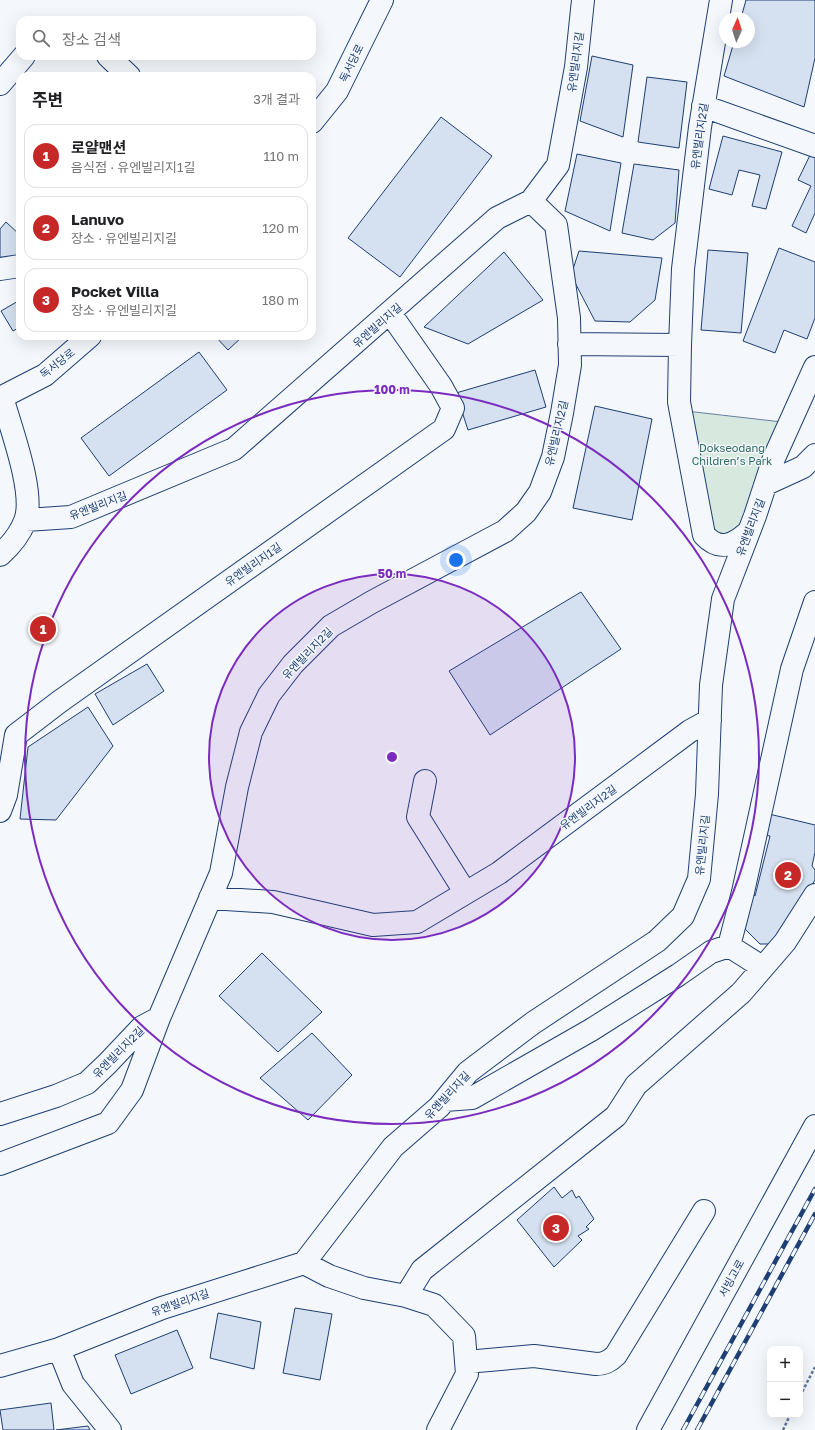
<!DOCTYPE html>
<html lang="ko">
<head>
<meta charset="utf-8">
<style>
  :root { --surface:#fff; --page:#f6f6f6; --text:#202124; --muted:#757577; --line:#e0e0e0; --accent:#c62828 }
  body { margin:0; font-family:"Golos Text","Noto Sans KR",sans-serif; background:var(--page); color:var(--text) }
  .controls { position:absolute; right:12px; bottom:12px; display:grid; overflow:hidden; border-radius:8px; box-shadow:0 4px 16px #0002 }
  .controls button { width:36px; height:36px; display:grid; place-items:center; padding:0; border:0; border-bottom:1px solid var(--line); background:var(--surface); color:var(--text); font:20px sans-serif }
  .compass { position:absolute; left:719px; top:12px; width:36px; height:36px; border-radius:50%; background:var(--surface); box-shadow:0 4px 16px #0002; rotate:3deg }
  .you { position:absolute; left:456px; top:560px; width:14px; height:14px; margin:-10px; border:3px solid #fff; border-radius:50%; background:#1a73e8; box-shadow:0 0 0 6px #1a73e833 }
  .badge { display:grid; place-items:center; width:26px; height:26px; border-radius:50%; background:var(--accent); color:#fff; font-size:13px; font-weight:700 }
  .pin { position:absolute; translate:-50% -50%; border:2px solid #fff; box-shadow:0 1px 4px #0006 }
  .list { margin:0; padding:0; list-style:none }
  h2 { display:flex; justify-content:space-between; align-items:center; height:52px; margin:0; padding:0 16px; font-size:17px }
  h2 small { font-size:13px; font-weight:400; color:var(--muted) }
  .list li { display:grid; grid-template-columns:26px 1fr auto; gap:12px; align-items:center; box-sizing:border-box; height:64px; margin:0 8px 8px; padding:0 8px; border:1px solid var(--line); border-radius:12px }
  .list b { display:block; font-size:15px; white-space:nowrap }
  .list p { margin:0; font-size:13px; white-space:nowrap; color:var(--muted) }
  .list em { font-size:13px; font-style:normal; color:var(--muted) }
  .icon { flex:none; width:22px; height:22px; fill:none; stroke:currentColor; stroke-width:2; stroke-linecap:round; stroke-linejoin:round }
  .map { position:relative; flex:none; width:815px; height:1430px; overflow:hidden }
  .search { position:absolute; background:var(--surface); box-shadow:0 4px 16px #0002; left:16px; top:16px; width:300px; height:44px; display:flex; align-items:center; gap:10px; box-sizing:border-box; padding:0 14px; border-radius:12px; color:var(--muted); font-size:15px }
  .panel { position:absolute; background:var(--surface); box-shadow:0 4px 16px #0002; left:16px; top:72px; width:300px; height:268px; border-radius:12px }
  .map>svg:first-child { display:block }
</style>
</head>
<body>
<div class="map">
<svg width="815" height="1430" viewBox="0 0 815 1430">
  <rect width="100%" height="100%" fill="#f4f7fb"/>
  <path fill="#d7e8df" stroke="#687fa3" d="M686 411 782 422 740 531 733 541 714 535Z"/>
  <path fill="#d5e0f0" stroke="#1d3f73" d="M746 0H815V58L804 107 724 76 734 42H749V18H741Z
    M592 56 633 65 623 137 580 121Z
    M647 77 687 82 679 148 638 142Z
    M441 117 492 156 400 277 348 238Z
    M723 136 782 152 766 209 752 206 760 175 739 170 732 195 709 189Z
    M812 151 815 153V213L806 233 792 226 811 186 798 180Z
    M577 154 621 163 610 231 565 211Z
    M634 164 679 170 675 223 653 240 622 233Z
    M6 222 20 235V260L0 263V229Z
    M779 248 815 262V318L807 339 784 330 775 353 743 341Z
    M708 250 748 253 741 333 701 330Z
    M579 251 662 258 655 300 630 322 595 321 571 275Z
    M504 252 543 300 468 344 424 327Z
    M20 300V327L13 331 1 311Z
    M215 336H243L228 350Z
    M199 352 227 390 109 476 81 438Z
    M535 370 546 407 468 430 456 393Z
    M595 406 652 419 632 520 573 508Z
    M581 592 621 649 490 735 449 671Z
    M147 664 164 691 113 725 95 694Z
    M88 707 113 746 56 820 20 819 28 747Z
    M769 814 815 825V852L812 866 815 870V880L775 944H760L745 929 753 894 755 896 770 836 764 835Z
    M262 953 322 1012 278 1052 219 996Z
    M312 1033 352 1075 308 1120 260 1078Z
    M554 1187 562 1198 572 1190 576 1198 579 1196 594 1219 586 1227 589 1229 578 1236 582 1240 554 1267 517 1220Z
    M295 1308 332 1314 320 1380 283 1373Z
    M218 1313 261 1322 254 1369 210 1358Z
    M177 1330 193 1368 131 1394 115 1355Z
    M51 1403 54 1430H3L0 1410Z
    M88 1426 90 1430H56Z"/>
  <g fill="none" stroke-linecap="round" stroke-linejoin="round">
    <defs>
      <path id="street" d="M721 0 700 127 683 269 680 345 679 402 704 535C719 551 732 546 747 533
        M108 56 129 76
        M0 84 24 56
        M703 106 815 146
        M0 269 20 266
        M569 344 680 345
        M766 484 803 467 815 455
        M26 520 71 517 234 449 497 218 531 201 558 165 576 67 583 0
        M0 555C10 546 20 534 25 521 36 494 10 426 2 397
        M425 781 418 817 465 892
        M0 811 6 795 16 735 59 702 444 429 453 408 441 386 390 313
        M210 898 273 902 373 925 417 922 499 873 690 731 710 720
        M729 946 743 892 792 669 815 602
        M445 1100 472 1098 591 1030 678 975 711 952 729 946 762 967
        M0 1114 56 1096 87 1083 107 1064 142 1027 159 1018 221 873 237 787 251 732 269 695 293 664 331 626 372 602 505 531 526 512 540 492 553 457 562 413 570 365 569 318 556 225 531 201
        M0 1164 108 1123 132 1090 159 1018
        M304 1263 329 1276 364 1288 406 1296 434 1305 464 1336 467 1374 438 1430
        M406 1296 422 1270 616 1116 636 1085 741 993 785 942 815 895
        M59 1349 73 1384 110 1430
        M466 1362 534 1356 596 1364C605 1364 610 1361 616 1355L704 1211
        M0 1366 59 1349 162 1308 304 1263 393 1147 439 1107 468 1072 533 1023 657 941 683 916 699 879 707 794 711 685 723 599 755 516 774 458 815 367"/>
      <path id="secondary" d="M312 122 337 91 382 0
        M0 398 45 375 90 336"/>
      <path id="primary" d="M648 1430 815 1126"/>
    </defs>
    <use href="#street" stroke="#1d3f73" stroke-width="24"/>
    <use href="#secondary" stroke="#1d3f73" stroke-width="24"/>
    <use href="#primary" stroke="#1d3f73" stroke-width="24"/>
    <path stroke="#5e769c" stroke-width="2.5" stroke-dasharray="3 2" stroke-linecap="butt" d="M800 1396 815 1367
      M783 1430 790 1415"/>
    <use href="#street" stroke="#f4f7fb" stroke-width="22"/>
    <use href="#secondary" stroke="#f4f7fb" stroke-width="22"/>
    <use href="#primary" stroke="#f4f7fb" stroke-width="22"/>
    <defs>
      <path id="rail" d="M683 1430 815 1189
        M697 1430 815 1214"/>
    </defs>
    <use href="#rail" stroke="#1d3f73" stroke-width="4.5"/>
    <use href="#rail" stroke="#f4f7fb" stroke-width="3" stroke-dasharray="9" stroke-linecap="butt"/>
  </g>
  <circle cx="392" cy="757" r="183" fill="#7b2cbf" fill-opacity=".12"/>
  <g fill="none" stroke="#7b2cbf" stroke-width="2">
    <circle cx="392" cy="757" r="183"/>
    <circle cx="392" cy="757" r="367"/>
  </g>
  <g text-anchor="middle" dominant-baseline="central" stroke-width="3" stroke-linejoin="round" paint-order="stroke">
    <g font-size="11" fill="#1d3f73" stroke="#f4f7fb">
      <text transform="translate(575 62) rotate(-82)">유엔빌리지길</text>
      <text transform="translate(351 63) rotate(-64)">독서당로</text>
      <text transform="translate(699 136) rotate(-82)">유엔빌리지2길</text>
      <text transform="translate(377 325) rotate(-41)">유엔빌리지길</text>
      <text transform="translate(57 363) rotate(-38)">독서당로</text>
      <text transform="translate(556 433) rotate(-77)">유엔빌리지2길</text>
      <text transform="translate(98 505) rotate(-21)">유엔빌리지길</text>
      <text transform="translate(750 527) rotate(-69)">유엔빌리지길</text>
      <text transform="translate(253 564) rotate(-35)">유엔빌리지1길</text>
      <text transform="translate(307 653) rotate(-46)">유엔빌리지2길</text>
      <text transform="translate(588 807) rotate(-36)">유엔빌리지2길</text>
      <text transform="translate(702 845) rotate(-84)">유엔빌리지길</text>
      <text transform="translate(118 1052) rotate(-45)">유엔빌리지2길</text>
      <text transform="translate(447 1095) rotate(-47)">유엔빌리지길</text>
      <text transform="translate(731 1278) rotate(-61)">서빙고로</text>
      <text transform="translate(180 1302) rotate(-19)">유엔빌리지길</text>
    </g>
    <g font-size="11" fill="#2c6c60" stroke="#f4f7fb">
      <text x="732" y="447">Dokseodang<tspan x="732" dy="13">Children’s Park</tspan></text>
    </g>
  </g>
  <circle cx="392" cy="757" r="6" fill="#7b2cbf" stroke="#f4f7fb" stroke-width="2"/>
  <g font-size="12" text-anchor="middle" font-weight="bold" fill="#7b2cbf" stroke="#f4f7fb" stroke-width="3" stroke-linejoin="round" paint-order="stroke">
    <text x="392" y="394">100 m</text>
    <text x="392" y="578">50 m</text>
  </g>
</svg>
<div class="controls">
<button>+</button>
<button>−</button>
</div>
<svg class="compass" viewBox="-18 -18 36 36"><path d="M0-13l5 13h-10z" fill="#e53935"/><path d="M0 13l5-13h-10z" fill="#757577"/></svg>
<div class="you"></div>
<div class="pin badge" style="left:43px;top:629px">1</div>
<div class="pin badge" style="left:788px;top:875px">2</div>
<div class="pin badge" style="left:556px;top:1228px">3</div>
<div class="search"><svg class="icon" aria-label="search" viewBox="0 0 24 24"><circle cx="10" cy="10" r="6"/><path d="M15 15l6 6"/></svg>장소 검색</div>
<section class="panel">
<h2>주변<small>3개 결과</small></h2>
<ul class="list">
<li><span class="badge">1</span><div><b>로얄맨션</b><p>음식점 · 유엔빌리지1길</p></div><em>110 m</em></li>
<li><span class="badge">2</span><div><b>Lanuvo</b><p>장소 · 유엔빌리지길</p></div><em>120 m</em></li>
<li><span class="badge">3</span><div><b>Pocket Villa</b><p>장소 · 유엔빌리지길</p></div><em>180 m</em></li>
</ul>
</section>
</div>
</body>
</html>
